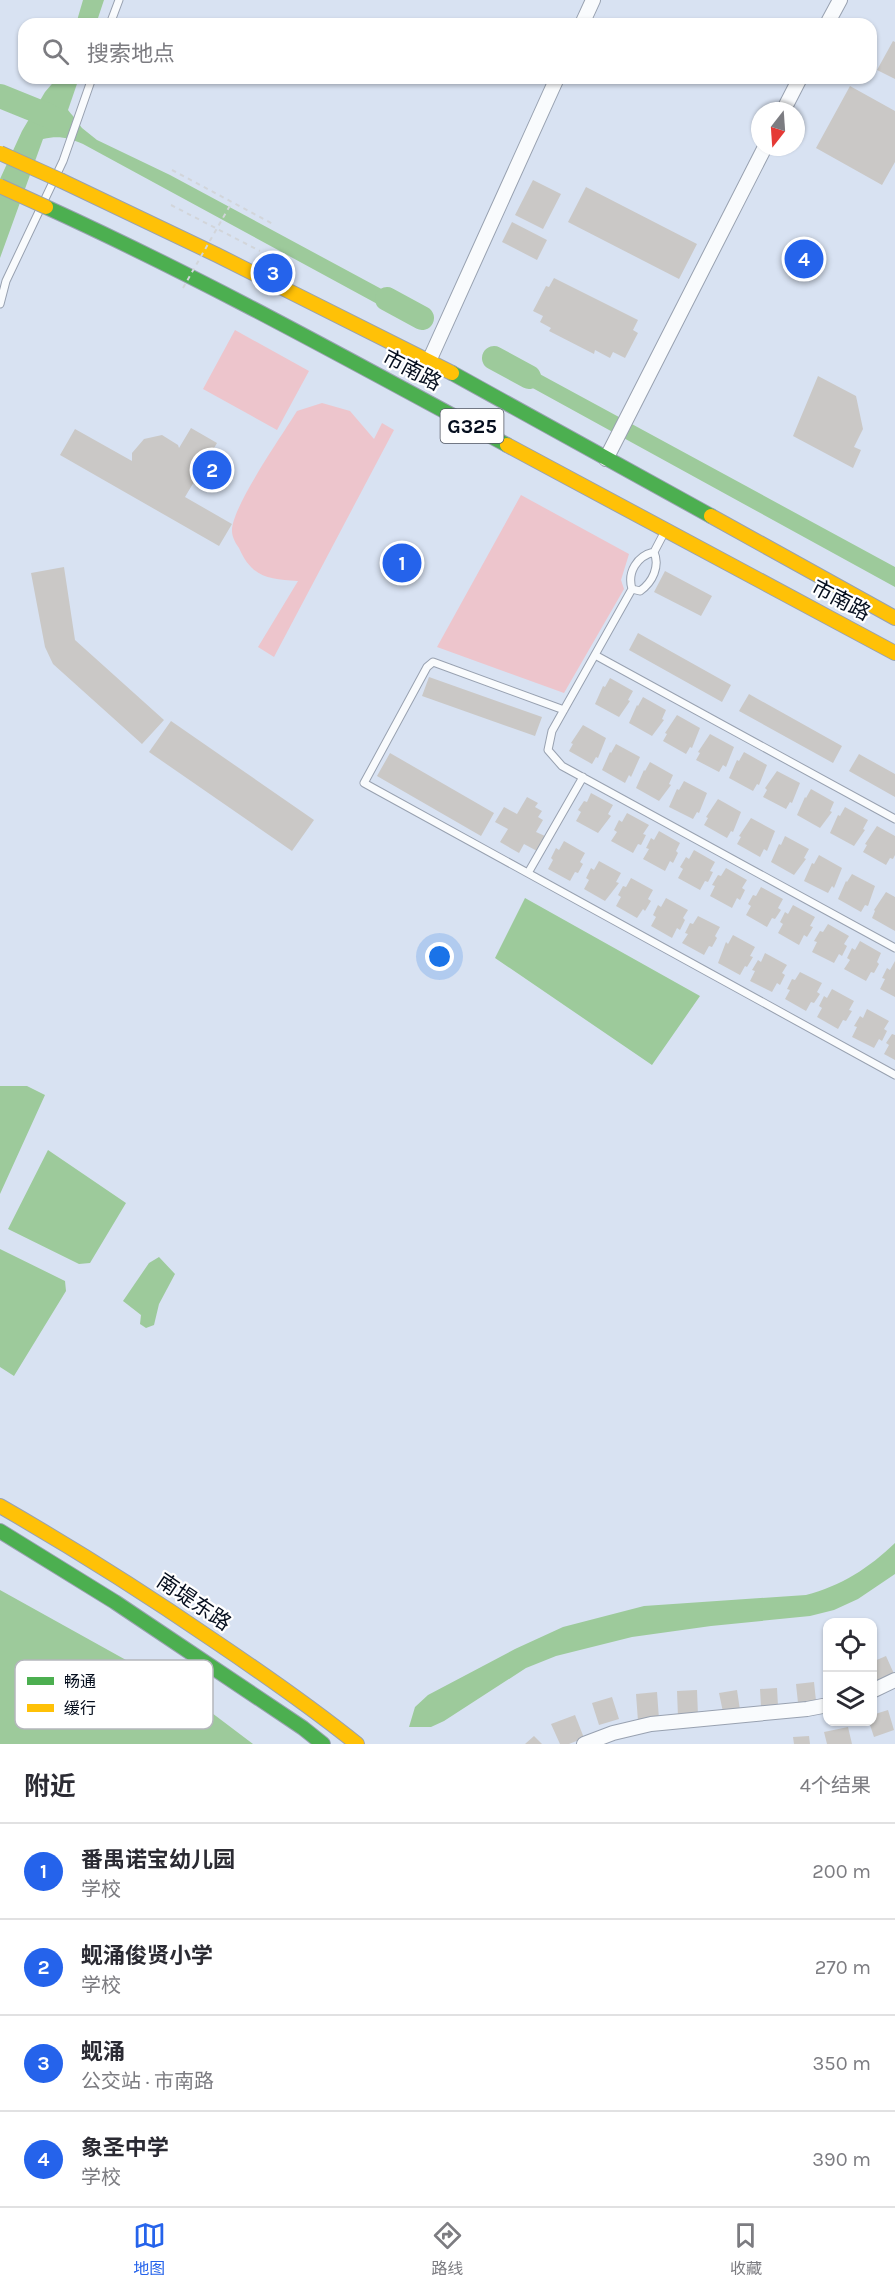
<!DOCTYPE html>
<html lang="zh">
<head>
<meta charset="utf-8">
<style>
  :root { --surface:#fff; --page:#f2f2f3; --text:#2b2b33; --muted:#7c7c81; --line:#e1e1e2; --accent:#2563eb }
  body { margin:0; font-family:Karla,"Noto Sans SC",sans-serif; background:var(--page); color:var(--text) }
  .controls { position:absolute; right:18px; bottom:18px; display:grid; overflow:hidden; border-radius:12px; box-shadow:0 2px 4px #0004 }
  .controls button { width:54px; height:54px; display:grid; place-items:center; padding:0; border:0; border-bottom:2px solid var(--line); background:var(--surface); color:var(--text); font:30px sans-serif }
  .compass { position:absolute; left:751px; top:102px; width:54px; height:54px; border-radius:50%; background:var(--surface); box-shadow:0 2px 4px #0004; rotate:197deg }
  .you { position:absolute; left:440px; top:957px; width:21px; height:21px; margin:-15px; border:4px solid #fff; border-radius:50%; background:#1a73e8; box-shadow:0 0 0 9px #1a73e833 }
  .badge { display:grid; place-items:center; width:39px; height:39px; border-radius:50%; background:var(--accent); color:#fff; font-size:20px; font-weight:700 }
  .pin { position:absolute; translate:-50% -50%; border:3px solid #fff; box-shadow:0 2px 6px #0006 }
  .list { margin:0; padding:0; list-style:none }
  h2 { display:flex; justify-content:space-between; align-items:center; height:78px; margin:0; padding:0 24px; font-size:26px }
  h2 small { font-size:20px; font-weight:400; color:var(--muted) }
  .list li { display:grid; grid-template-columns:39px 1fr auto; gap:18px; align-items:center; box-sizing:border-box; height:96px; padding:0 24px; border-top:2px solid var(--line) }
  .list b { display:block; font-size:22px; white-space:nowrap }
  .list p { margin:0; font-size:20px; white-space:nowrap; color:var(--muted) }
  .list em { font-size:20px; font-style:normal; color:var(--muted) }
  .icon { flex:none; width:33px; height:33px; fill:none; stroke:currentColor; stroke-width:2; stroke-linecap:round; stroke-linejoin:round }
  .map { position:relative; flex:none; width:895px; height:1744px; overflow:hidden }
  .search { position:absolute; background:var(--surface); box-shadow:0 2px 4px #0004; left:18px; right:18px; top:18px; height:66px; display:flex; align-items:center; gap:15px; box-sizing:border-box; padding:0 21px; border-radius:18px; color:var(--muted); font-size:22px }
  .sheet { height:462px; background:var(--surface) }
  nav { display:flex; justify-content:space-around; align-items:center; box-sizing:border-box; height:84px; border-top:2px solid var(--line); background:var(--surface); font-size:16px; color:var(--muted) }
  nav a { display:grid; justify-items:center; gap:3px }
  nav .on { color:var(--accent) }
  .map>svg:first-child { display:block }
</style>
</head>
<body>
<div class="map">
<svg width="895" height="1744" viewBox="0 0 895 1744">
  <rect width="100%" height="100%" fill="#d8e2f2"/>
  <path fill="#edc5cc" d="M235 330 309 371 277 430 203 389Z
    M322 403 350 411 374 439 382 423 394 430 274 657 258 647 298 581C269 579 252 578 239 548 236 544 232 537 232 531 231 508 283 434 297 411Z
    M521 495 629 554 621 580 624 589 564 693 437 647Z"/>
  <path fill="#9dca9b" d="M83 0H104L96 24H76Z
    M57 78H79L68 110 82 128 97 140 170 175 413 306 416 315 405 319 83 144C69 138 59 135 43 139L0 258V179L22 131 45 92Z
    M512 359 895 567V587L507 374 501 361Z
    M525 898 700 996 652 1065 495 958Z
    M0 1086H27L45 1095 0 1194Z
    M48 1150 126 1203 90 1263 79 1264 8 1229Z
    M0 1249 65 1281 66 1291 14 1376 0 1367Z
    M159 1257 175 1274 159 1304 154 1325 146 1328 140 1324 141 1315 123 1301 149 1263Z
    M895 1543V1574L858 1599 834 1610 810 1616 711 1626 632 1637 556 1656 526 1668 444 1721 431 1727H409L415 1707 428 1695 515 1649 563 1627 644 1606 806 1595C841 1586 869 1568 895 1543Z
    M0 1590 126 1660 171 1682 253 1744H0Z"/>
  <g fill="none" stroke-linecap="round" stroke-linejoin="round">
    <path stroke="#9dca9b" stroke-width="24" d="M0 96 47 115 64 124
      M387 299 422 318
      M494 358 529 377"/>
  </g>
  <path fill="#cac8c6" d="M893 41 895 42V79L877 70Z
    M850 86 895 111V162L882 185 816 148Z
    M533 180 561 194 543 229 515 215Z
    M586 187 697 244 679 279 568 222Z
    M512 222 547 240 537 260 502 242Z
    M554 278 638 320 633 330 638 333 625 358 613 352 610 358 595 350 594 354 549 331 551 328 540 322 543 316 533 311 546 286 549 287Z
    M818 376 856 396 863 429 854 447 861 450 853 468 793 436Z
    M191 428 217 443 185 497 232 524 219 546 60 455 75 429 132 461V453L144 439 162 435 178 445 179 448Z
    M64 567 75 640 164 720 142 744 53 664 45 647 31 573Z
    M665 571 712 596 701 616 654 592Z
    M638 633 731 685 722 702 629 650Z
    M429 677 542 717 535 736 422 696Z
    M610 678 633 691 628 700 630 701 619 717 595 704 603 686 605 687Z
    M749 694 842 746 833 763 739 711Z
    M643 697 666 710 662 719 664 720 652 736 629 723 637 705 638 706Z
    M677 715 700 728 692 748 690 747 686 754 663 741 667 734 665 733Z
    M171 721 314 820 292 851 149 752Z
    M583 725 606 738 598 758 596 757 592 764 569 751 573 744 571 743Z
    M710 734 734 747 726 767 723 765 719 772 696 760 700 753 698 752Z
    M616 744 640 757 631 777 629 775 625 783 602 770 610 752 611 753Z
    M744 752 767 765 759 785 757 784 753 791 729 778 737 760 739 761Z
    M390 753 494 813 481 836 377 776Z
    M859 754 895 774V797L849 771Z
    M650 762 673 775 669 784 671 785 659 801 636 788 644 770 645 771Z
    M777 771 800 783 792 803 790 802 786 809 763 797 767 790 765 788Z
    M684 781 707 793 699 813 697 812 693 819 669 807 677 789 679 790Z
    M811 789 834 802 830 811 832 812 820 828 797 815 805 797 806 798Z
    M591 793 613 805 608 814 611 816 598 833 576 821 581 812 578 810 584 801 587 802Z
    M527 797 538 803 535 807 542 811 538 817 543 820 536 832 545 836 537 851 524 844 519 853 500 842 508 829 495 822 504 807 517 814Z
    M718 799 741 812 733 832 731 831 727 838 704 825 708 818 706 817Z
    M845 807 868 820 863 829 865 830 854 846 830 833 838 815 840 816Z
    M627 813 649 825 643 834 646 835 641 845 638 844 633 853 611 841 617 832 614 830 619 820 622 822Z
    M751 818 775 831 767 851 764 849 760 857 737 844 741 837 739 836Z
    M877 826 895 836V855L893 859 890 858 886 865 863 852 867 845 865 844Z
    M659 831 680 843 676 851 678 853 673 863 670 861 665 871 643 859 649 849 646 848 651 838 654 840Z
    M785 836 809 849 804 858 806 859 794 875 771 862 779 844 781 845Z
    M564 841 585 853 580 862 583 864 578 873 575 872 570 881 548 869 553 860 551 858 556 848 559 850Z
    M694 850 715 862 710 871 713 872 708 882 705 881 700 890 678 878 683 869 680 867 686 857 689 859Z
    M819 855 842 868 834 888 832 886 828 893 804 881 812 863 814 864Z
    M599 861 621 873 616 882 619 883 605 901 584 889 589 880 586 878 591 868 594 870Z
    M726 868 747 880 742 888 745 890 740 900 737 898 732 908 710 896 715 886 712 885 718 875 721 876Z
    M852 874 875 886 868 906 865 905 861 912 838 899 846 881 847 882Z
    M631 878 653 890 648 899 651 901 645 911 643 909 637 918 616 906 621 897 618 895 623 886 626 887Z
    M761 887 783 899 778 908 781 910 775 919 772 918 767 927 746 915 751 906 748 904 753 895 756 896Z
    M886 892 895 897V931L872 918 875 911 874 910Z
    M666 898 688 910 683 918 685 920 680 930 677 928 672 938 651 926 656 917 653 915 658 905 661 907Z
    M793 905 815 917 810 926 813 927 807 937 804 935 799 945 778 933 783 924 780 922 785 912 788 914Z
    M698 916 720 927 715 936 717 938 712 947 709 946 704 955 682 943 688 934 685 933 690 923 693 924Z
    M828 924 849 936 844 944 847 946 842 956 839 954 834 963 812 952 817 942 814 941 820 931 823 932Z
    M733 935 755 947 750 956 753 957 747 967 745 966 740 975 718 963 726 942 728 944Z
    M860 941 881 953 877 962 879 964 874 973 871 972 866 981 844 969 850 960 847 958 852 948 855 950Z
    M765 953 787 965 782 973 785 975 780 985 777 983 772 992 750 981 755 971 752 970 758 960 761 962Z
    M895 961V997L880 989 885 979 882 978 887 968 890 970Z
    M800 972 822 983 817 992 820 994 814 1003 811 1002 806 1011 785 999 790 990 787 989 792 979 795 980Z
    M832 989 854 1001 849 1010 852 1011 846 1021 843 1020 838 1029 817 1017 822 1008 819 1006 824 996 827 998Z
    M867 1009 889 1021 884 1029 887 1031 882 1041 879 1039 874 1048 852 1037 857 1027 854 1026 860 1016 863 1018Z
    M892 1034 895 1035V1060L884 1054 889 1045 886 1043Z
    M886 1656 895 1676 878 1683 872 1670V1662Z
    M814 1682 816 1701 798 1703 796 1684Z
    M777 1688 778 1706 761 1707 760 1689Z
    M697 1690 698 1716 678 1717 677 1691Z
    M737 1690 740 1710 723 1712 719 1693Z
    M657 1692 659 1719 638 1721 636 1694Z
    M612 1697 619 1719 599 1725 592 1703Z
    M888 1710 894 1730 874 1737 869 1722H872V1715Z
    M575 1715 584 1738 569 1744H560L551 1724Z
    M848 1727 852 1744H827L824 1732Z
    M534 1736 542 1744H525Z
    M809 1736 810 1744H794L793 1737Z"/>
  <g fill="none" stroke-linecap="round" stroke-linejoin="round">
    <defs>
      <path id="lane" d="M110 24 119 0
        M0 304 6 281 63 161 92 78
        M654 552C660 566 653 582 640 591L632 589C627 572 637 556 654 552Z
        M654 552 664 533
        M632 589 552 731 548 750 562 766 895 948
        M595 655 895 819
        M564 710 433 662 427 667 364 783 895 1075
        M528 873 583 777"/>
      <path id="street" d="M582 24 593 0
        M827 24 840 0
        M783 111 800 78
        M429 361 557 78
        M606 459 765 147
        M872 1691 895 1680
        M584 1744 613 1733 651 1724 807 1709 828 1705"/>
      <path id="fast" d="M46 207C204 279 355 363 507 445
        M452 373 711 516
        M0 1531 115 1602 303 1728 323 1744"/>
      <path id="slow" d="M62 181 217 255 452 373
        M507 445 895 653
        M711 516 895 618
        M0 1506C73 1548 143 1592 213 1640 262 1673 311 1707 357 1744"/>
    </defs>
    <use href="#lane" stroke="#98a1b0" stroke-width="9"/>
    <use href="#street" stroke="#98a1b0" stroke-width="16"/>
    <use href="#fast" stroke="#98a1b0" stroke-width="16"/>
    <use href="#slow" stroke="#98a1b0" stroke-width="16"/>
    <path stroke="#d2d5da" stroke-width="2" stroke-dasharray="4.5 4.5" stroke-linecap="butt" d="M172 170 273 224
      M171 205 260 251"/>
    <use href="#lane" stroke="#f9fbfd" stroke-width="7"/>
    <use href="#street" stroke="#f9fbfd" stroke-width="14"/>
    <use href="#fast" stroke="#4caf50" stroke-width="14"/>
    <use href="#slow" stroke="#ffc107" stroke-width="14"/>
    <defs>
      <path id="slow-bridge" d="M0 153 62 181
        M0 186 46 207"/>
    </defs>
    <use href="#slow-bridge" stroke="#98a1b0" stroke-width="16" stroke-linecap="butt"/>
    <path stroke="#d2d5da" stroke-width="2" stroke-dasharray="4.5 4.5" stroke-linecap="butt" d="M183 288 232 202"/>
    <use href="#slow-bridge" stroke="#ffc107" stroke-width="14"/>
  </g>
  <g text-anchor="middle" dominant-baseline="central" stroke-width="4.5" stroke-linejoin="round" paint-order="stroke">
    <rect fill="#fff" stroke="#505662" stroke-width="1.5" x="440.5" y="409" width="63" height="34" rx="4.5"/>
    <g font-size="20" font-weight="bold" fill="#050e1e">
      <text x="472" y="426">G325</text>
    </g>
    <g font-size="21" fill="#050e1e" stroke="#fff">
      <text transform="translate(412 370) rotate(28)">市南路</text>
      <text transform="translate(841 600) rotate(28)">市南路</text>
      <text transform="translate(194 1602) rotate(34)">南堤东路</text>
    </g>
  </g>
  <rect x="15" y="1660" width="198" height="69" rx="9" fill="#fff" stroke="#b4b7bc" stroke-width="1.5"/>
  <rect x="27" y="1677" width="27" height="8" fill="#4caf50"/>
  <rect x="27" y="1704" width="27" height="8" fill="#ffc107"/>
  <g font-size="16" fill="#050e1e">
    <text x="64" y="1687">畅通</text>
    <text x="64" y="1714">缓行</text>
  </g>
</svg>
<div class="controls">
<button><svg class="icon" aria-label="locate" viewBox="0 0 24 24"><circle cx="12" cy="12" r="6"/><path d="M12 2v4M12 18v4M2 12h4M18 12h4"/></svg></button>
<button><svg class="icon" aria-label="layers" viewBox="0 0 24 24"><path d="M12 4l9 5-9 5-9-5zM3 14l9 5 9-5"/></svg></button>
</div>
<svg class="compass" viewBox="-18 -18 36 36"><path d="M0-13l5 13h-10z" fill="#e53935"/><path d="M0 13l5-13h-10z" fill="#7c7c81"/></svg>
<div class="you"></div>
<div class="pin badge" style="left:402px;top:563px">1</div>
<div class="pin badge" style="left:212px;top:470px">2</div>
<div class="pin badge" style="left:273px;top:273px">3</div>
<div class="pin badge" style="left:804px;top:259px">4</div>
<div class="search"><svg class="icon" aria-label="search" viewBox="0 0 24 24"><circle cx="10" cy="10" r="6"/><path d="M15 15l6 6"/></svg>搜索地点</div>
</div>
<section class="sheet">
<h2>附近<small>4个结果</small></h2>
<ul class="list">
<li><span class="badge">1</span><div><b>番禺诺宝幼儿园</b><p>学校</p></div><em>200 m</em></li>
<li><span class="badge">2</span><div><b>蚬涌俊贤小学</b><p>学校</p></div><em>270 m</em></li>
<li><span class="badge">3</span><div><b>蚬涌</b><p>公交站 · 市南路</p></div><em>350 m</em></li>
<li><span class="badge">4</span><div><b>象圣中学</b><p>学校</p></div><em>390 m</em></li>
</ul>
</section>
<nav>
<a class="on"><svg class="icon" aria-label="map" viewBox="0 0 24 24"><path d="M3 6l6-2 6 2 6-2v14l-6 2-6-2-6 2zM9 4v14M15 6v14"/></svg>地图</a>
<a><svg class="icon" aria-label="directions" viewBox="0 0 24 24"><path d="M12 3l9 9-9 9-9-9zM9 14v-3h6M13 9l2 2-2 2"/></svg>路线</a>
<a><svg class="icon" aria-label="saved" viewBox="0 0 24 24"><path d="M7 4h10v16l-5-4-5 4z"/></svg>收藏</a>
</nav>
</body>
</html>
